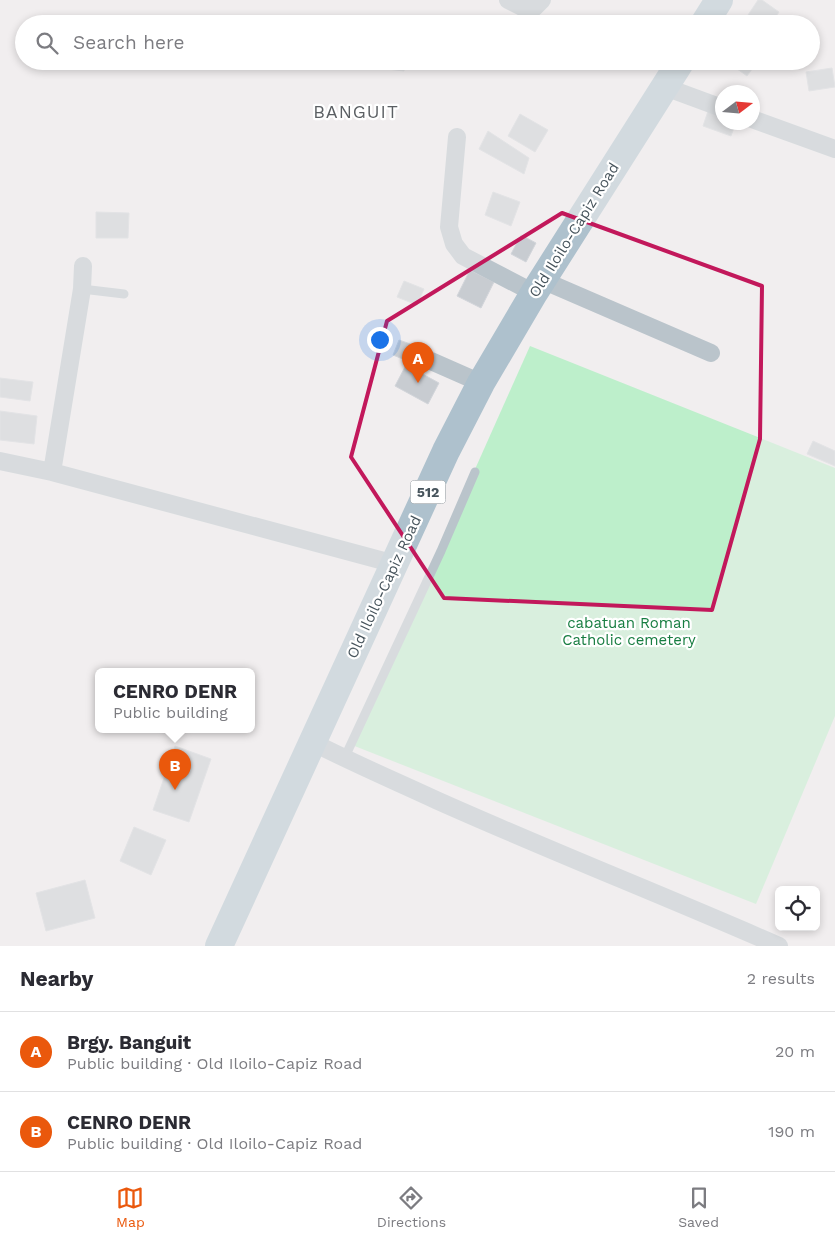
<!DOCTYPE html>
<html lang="en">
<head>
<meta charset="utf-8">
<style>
  :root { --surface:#fff; --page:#f7f7f7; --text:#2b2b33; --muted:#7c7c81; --line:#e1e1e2; --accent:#ea580c }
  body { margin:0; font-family:"Work Sans",sans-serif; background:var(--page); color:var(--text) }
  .controls { position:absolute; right:15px; bottom:15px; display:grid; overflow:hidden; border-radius:8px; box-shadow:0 2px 8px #0003 }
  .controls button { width:45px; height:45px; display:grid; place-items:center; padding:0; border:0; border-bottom:1px solid var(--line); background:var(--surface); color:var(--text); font:25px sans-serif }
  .compass { position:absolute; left:715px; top:85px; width:45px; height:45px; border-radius:50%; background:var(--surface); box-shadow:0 2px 8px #0003; rotate:74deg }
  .you { position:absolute; left:379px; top:339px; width:18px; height:18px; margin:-12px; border:4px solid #fff; border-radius:50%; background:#1a73e8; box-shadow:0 0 0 8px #1a73e833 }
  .badge { display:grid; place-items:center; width:32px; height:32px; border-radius:50%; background:var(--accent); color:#fff; font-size:16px; font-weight:700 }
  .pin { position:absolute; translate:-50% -41px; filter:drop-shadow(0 1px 2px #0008) }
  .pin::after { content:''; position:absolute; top:26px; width:18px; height:15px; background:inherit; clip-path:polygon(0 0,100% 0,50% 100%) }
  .popup { position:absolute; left:95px; top:668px; width:160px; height:65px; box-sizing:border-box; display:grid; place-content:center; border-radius:8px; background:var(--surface); filter:drop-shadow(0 1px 4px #0005); font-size:16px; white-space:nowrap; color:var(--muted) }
  .popup b { font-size:19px; color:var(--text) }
  .popup::after { content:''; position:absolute; left:50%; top:100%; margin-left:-10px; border:10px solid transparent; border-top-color:var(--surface) }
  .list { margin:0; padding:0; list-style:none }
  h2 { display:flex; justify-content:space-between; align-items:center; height:65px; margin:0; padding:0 20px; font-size:21px }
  h2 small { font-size:16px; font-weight:400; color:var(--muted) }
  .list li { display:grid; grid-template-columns:32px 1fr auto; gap:15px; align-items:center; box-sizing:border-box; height:80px; padding:0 20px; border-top:1px solid var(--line) }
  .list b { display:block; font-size:19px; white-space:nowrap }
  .list p { margin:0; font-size:16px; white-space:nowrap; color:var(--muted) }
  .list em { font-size:16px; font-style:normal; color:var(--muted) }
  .icon { flex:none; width:28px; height:28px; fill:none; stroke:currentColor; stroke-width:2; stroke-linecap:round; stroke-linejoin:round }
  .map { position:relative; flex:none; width:835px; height:946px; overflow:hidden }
  .search { position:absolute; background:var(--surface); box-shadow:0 2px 8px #0003; left:15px; right:15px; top:15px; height:55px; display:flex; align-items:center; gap:12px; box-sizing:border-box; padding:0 18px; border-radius:28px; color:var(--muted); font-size:19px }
  .sheet { height:225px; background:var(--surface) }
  nav { display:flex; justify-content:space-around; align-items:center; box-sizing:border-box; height:70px; border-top:1px solid var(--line); background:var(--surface); font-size:14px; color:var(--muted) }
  nav a { display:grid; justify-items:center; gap:2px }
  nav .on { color:var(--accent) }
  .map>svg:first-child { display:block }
</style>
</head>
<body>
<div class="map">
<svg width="835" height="946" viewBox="0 0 835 946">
  <rect width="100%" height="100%" fill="#f1eeef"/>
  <path fill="#bdefcb" d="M530 346 835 468V716L756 904 352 745Z"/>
  <path fill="#c8ccd1" stroke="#d2d5da" d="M758 0H762L779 12 771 24H742Z
    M388 61H405L404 71 387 69Z
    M726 61H758L747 76Z
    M832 68 835 87 809 91 806 72Z
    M709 108 722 112V122H736L731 136 703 126Z
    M520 114 548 130 535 152 508 136Z
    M488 131 529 158 524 174 479 149Z
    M493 192 520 202 511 226 485 215Z
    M96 212 129 213 128 238H96Z
    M521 235 536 243 526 262 511 254Z
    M470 270 494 282 481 308 457 296Z
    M404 281 424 289 417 305 397 297Z
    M399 340 416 346 410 362 393 355Z
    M406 365 439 383 428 404 395 386Z
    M0 378 33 382 30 401 0 397Z
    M0 411 37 416 34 444 0 440Z
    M813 441 835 451V466L807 454Z
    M175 746 211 759 189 822 153 810Z
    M134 827 166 840 151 875 120 861Z
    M85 880 95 918 46 931 36 893Z"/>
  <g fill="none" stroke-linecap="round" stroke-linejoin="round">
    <path stroke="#bac4cb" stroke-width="9" d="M82 289 124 294
      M344 759 441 551 475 472"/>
    <path stroke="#bac4cb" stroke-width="18" d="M508 0 522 7 534 8 542 0
      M665 87 722 108
      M752 119 835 149
      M457 137 449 227 454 244 463 256 534 293
      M542 280 711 353
      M431 361 481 383
      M0 461 52 472 395 564
      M52 472 82 289 83 266
      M312 742C353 763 395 781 436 800 550 851 665 896 779 946"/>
    <path stroke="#aec1cd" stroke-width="28" d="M704 24 719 0
      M219 946 446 451 481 383 534 293 681 61"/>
  </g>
  <path d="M0 0H835V946H0ZM562 213 762 286 760 439 712 610 444 598 351 457 387 321Z" fill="#f1eeef" fill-opacity=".55" fill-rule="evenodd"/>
  <path fill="none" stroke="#c2185b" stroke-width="4" stroke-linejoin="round" d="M562 213 762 286 760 439 712 610 444 598 351 457 387 321Z"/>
  <g text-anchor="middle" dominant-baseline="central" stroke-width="4.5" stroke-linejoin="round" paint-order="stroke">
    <rect fill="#fff" stroke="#7e878d" stroke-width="1" x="410.5" y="480.5" width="35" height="23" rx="4"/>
    <g font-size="14" font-weight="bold" fill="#47545c">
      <text x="428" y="492">512</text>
    </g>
    <g font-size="15" fill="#47545c" stroke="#fff">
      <text transform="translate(574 230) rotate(-58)">Old Iloilo-Capiz Road</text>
      <text transform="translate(384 587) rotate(-65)">Old Iloilo-Capiz Road</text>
    </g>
    <g font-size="15" fill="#177d41" stroke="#fff">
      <text x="629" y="623">cabatuan Roman<tspan x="629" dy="17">Catholic cemetery</tspan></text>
    </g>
    <g font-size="18" letter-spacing="1" fill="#5b5f63" stroke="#fff">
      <text x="356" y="111">BANGUIT</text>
    </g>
  </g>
</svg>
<div class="controls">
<button><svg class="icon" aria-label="locate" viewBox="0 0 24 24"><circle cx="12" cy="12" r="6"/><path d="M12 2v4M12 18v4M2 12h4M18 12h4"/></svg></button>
</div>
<svg class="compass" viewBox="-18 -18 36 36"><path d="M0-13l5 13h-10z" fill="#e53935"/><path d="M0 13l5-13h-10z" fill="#7c7c81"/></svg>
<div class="you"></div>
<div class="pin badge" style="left:418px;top:383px">A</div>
<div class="pin badge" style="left:175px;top:790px">B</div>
<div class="popup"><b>CENRO DENR</b>Public building</div>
<div class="search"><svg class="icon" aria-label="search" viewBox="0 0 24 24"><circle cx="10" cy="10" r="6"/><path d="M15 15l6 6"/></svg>Search here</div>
</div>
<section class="sheet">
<h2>Nearby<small>2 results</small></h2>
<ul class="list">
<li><span class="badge">A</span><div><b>Brgy. Banguit</b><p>Public building · Old Iloilo-Capiz Road</p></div><em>20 m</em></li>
<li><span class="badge">B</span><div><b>CENRO DENR</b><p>Public building · Old Iloilo-Capiz Road</p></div><em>190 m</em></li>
</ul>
</section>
<nav>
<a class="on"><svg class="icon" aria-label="map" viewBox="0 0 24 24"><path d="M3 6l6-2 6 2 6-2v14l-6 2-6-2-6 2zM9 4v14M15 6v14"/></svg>Map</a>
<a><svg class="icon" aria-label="directions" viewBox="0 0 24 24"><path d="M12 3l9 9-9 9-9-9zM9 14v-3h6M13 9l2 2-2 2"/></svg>Directions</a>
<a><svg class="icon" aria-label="saved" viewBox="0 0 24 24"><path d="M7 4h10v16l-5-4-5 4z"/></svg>Saved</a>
</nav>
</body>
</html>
